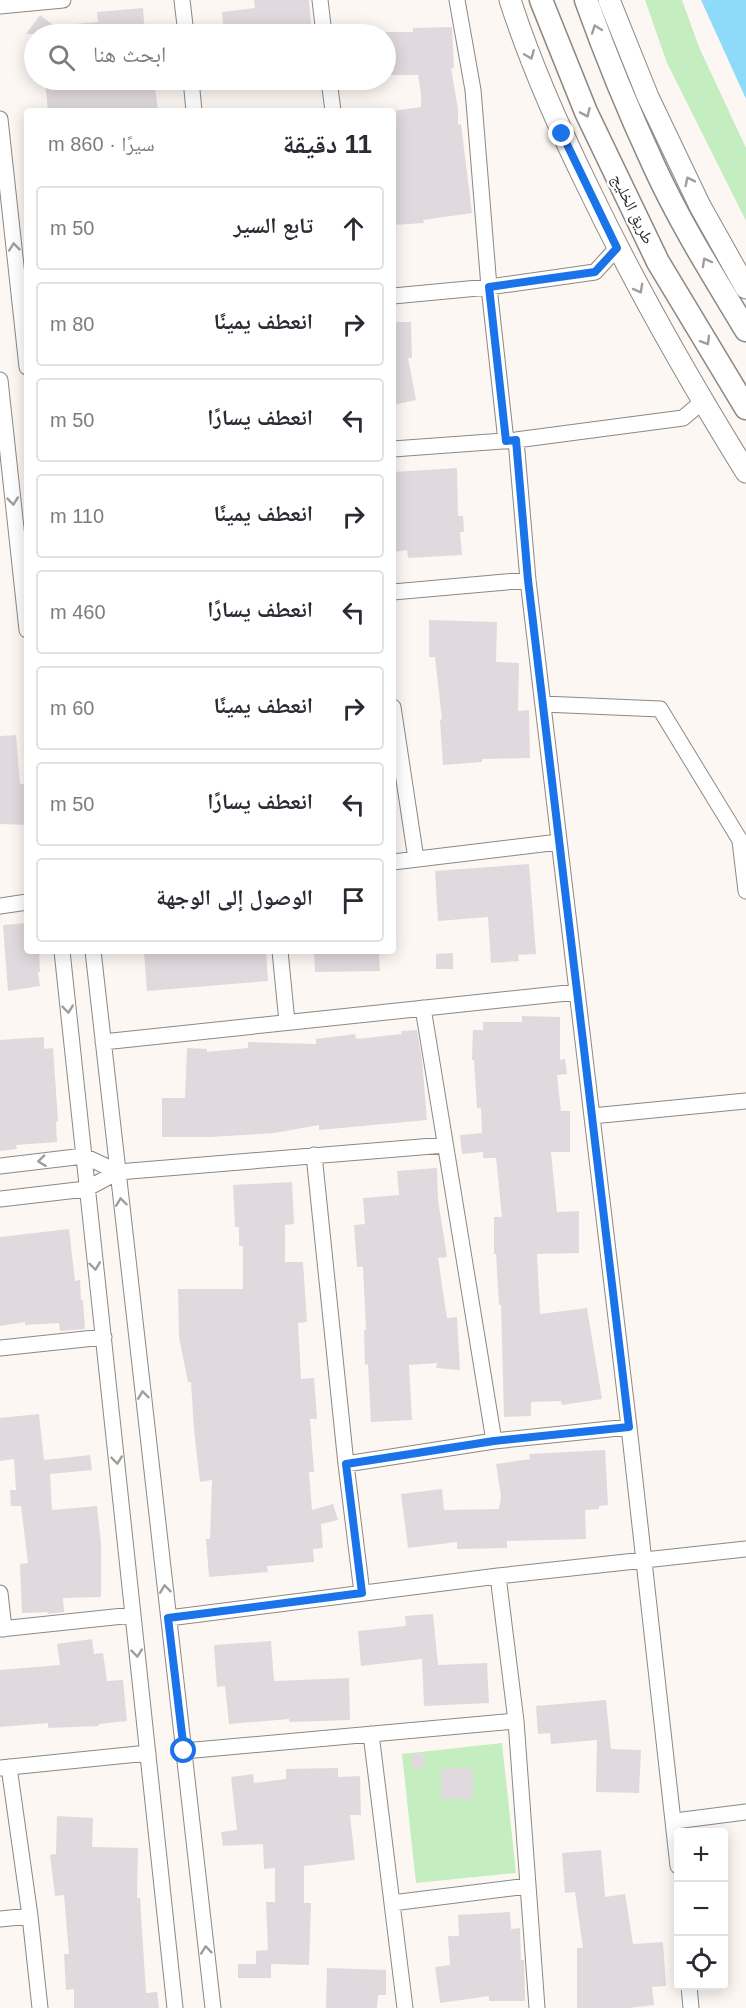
<!DOCTYPE html>
<html lang="ar">
<head>
<meta charset="utf-8">
<style>
  :root { --surface:#fff; --page:#f2f2f3; --text:#2b2b33; --muted:#7c7c81; --line:#e1e1e2 }
  body { margin:0; font-family:Arial,"Noto Naskh Arabic",sans-serif; background:var(--page); color:var(--text); direction:rtl }
  .controls { position:absolute; right:18px; bottom:18px; display:grid; overflow:hidden; border-radius:6px; box-shadow:0 3px 15px #0003 }
  .controls button { width:54px; height:54px; display:grid; place-items:center; padding:0; border:0; border-bottom:2px solid var(--line); background:var(--surface); color:var(--text); font:30px sans-serif }
  .stop { position:absolute; width:18px; height:18px; margin:-14px; border:4px solid #1a73e8; border-radius:50%; background:#fff }
  .stop.end { background:#1a73e8; border-color:#fff; box-shadow:0 2px 6px #0008 }
  .list { margin:0; padding:0; list-style:none }
  h2 { display:flex; justify-content:space-between; align-items:center; height:78px; margin:0; padding:0 24px; font-size:26px }
  h2 small { font-size:20px; font-weight:400; color:var(--muted) }
  .list li { display:grid; grid-template-columns:39px 1fr auto; gap:18px; align-items:center; box-sizing:border-box; height:84px; margin:0 12px 12px; padding:0 12px; border:2px solid var(--line); border-radius:6px }
  .list b { display:block; font-size:22px; white-space:nowrap }
  .list em { font-size:20px; font-style:normal; color:var(--muted) }
  .icon { flex:none; width:33px; height:33px; fill:none; stroke:currentColor; stroke-width:2; stroke-linecap:round; stroke-linejoin:round }
  .map { position:relative; flex:none; width:746px; height:2008px; overflow:hidden; direction:ltr }
  .search { position:absolute; background:var(--surface); box-shadow:0 3px 15px #0003; left:24px; top:24px; width:372px; height:66px; display:flex; align-items:center; gap:15px; box-sizing:border-box; padding:0 21px; border-radius:33px; color:var(--muted); font-size:22px }
  .panel { position:absolute; background:var(--surface); box-shadow:0 3px 15px #0003; left:24px; top:108px; width:372px; height:846px; border-radius:6px; direction:rtl }
  .map>svg:first-child { display:block }
</style>
</head>
<body>
<div class="map">
<svg width="746" height="2008" viewBox="0 0 746 2008">
  <rect width="100%" height="100%" fill="#fcf7f3"/>
  <path fill="#c4eebf" d="M645 0H682L699 47 746 148V221L667 63Z
    M502 1743 516 1873 416 1883 402 1754Z"/>
  <path fill="#8edaf9" d="M701 0H746V99Z"/>
  <path fill="#e0dade" d="M254 0H309L312 34H224L222 12 255 8Z
    M143 8 145 34H26L40 15 65 34 64 25 98 22 97 12Z
    M452 27 454 68H451L458 109V125L461 124 472 213 423 220 424 223 393 225V111L421 107V93L418 75H386V32H413V28Z
    M45 80H99V85L106 86 154 80 158 111H48Z
    M393 322H411L412 358H408L416 400 393 405Z
    M457 468 458 516H463L464 532H460L462 555 408 558 407 550 393 552V472Z
    M429 620 497 622 496 662 519 663 518 711 529 710 530 758 482 759V762L443 765 440 720 442 719 435 657H429Z
    M16 735 20 784H27V825L0 824V736Z
    M529 864 536 954 518 955 519 961 491 963 488 917 438 921 435 871Z
    M27 923V951H39L40 972H38L40 986 8 991 3 925Z
    M144 951H266L268 981 147 991Z
    M314 951H379L380 971 315 972Z
    M453 953V969H436V954Z
    M522 1016 560 1017V1060L565 1059 567 1074 557 1075 561 1111H570V1152H551L557 1212 579 1211V1253L537 1254 540 1314 587 1308 602 1399 562 1405 561 1401 531 1402V1416L504 1417 501 1305H499L496 1254H494V1217H502L496 1158H483V1152L462 1154 460 1135 482 1133 481 1108H477L474 1060H472L473 1030H483V1022H522Z
    M417 1030 422 1060 427 1120 319 1130V1125L274 1133 210 1137H162V1098H185L187 1048 207 1049V1052L248 1048V1042L316 1044V1039L355 1034 356 1039 402 1034 401 1031Z
    M44 1037V1049L53 1048 58 1121 56 1122 57 1142 16 1145 17 1149 0 1151V1040Z
    M437 1168 438 1200 447 1257 438 1258 447 1318 457 1317 460 1370 436 1368 437 1363 409 1365 412 1420 371 1422 368 1364 365 1365 364 1330H366L363 1267H357L354 1225 365 1224 363 1198 399 1195 397 1171Z
    M292 1182 294 1224 285 1225V1262H303L307 1322 298 1323 301 1379 314 1378 317 1419H310L314 1472H309L312 1510 333 1504 338 1520 321 1524 323 1548 313 1549 314 1562 267 1566 268 1572 209 1577 206 1539H210L212 1480 200 1482 194 1430 191 1382H188L179 1337 178 1289H243V1246H239V1227H235L233 1185Z
    M69 1229 75 1281 80 1280 81 1300H83L85 1329 60 1331 59 1323 25 1325V1322L0 1326V1237Z
    M39 1414 44 1460 90 1455 92 1470 50 1474 52 1510 97 1506 101 1544V1597L63 1598 64 1612 48 1614V1612L22 1613 20 1564 28 1563 21 1506H11L10 1490H16L14 1459 0 1461V1418Z
    M605 1450 608 1505 599 1506V1509L585 1510 586 1539 507 1541V1548L457 1549V1542L408 1548 401 1494 442 1489 444 1510 499 1509 501 1496 496 1464 530 1459 529 1454Z
    M433 1614 438 1665 487 1663 489 1703 424 1706 422 1659 361 1666 358 1631 406 1626 405 1616Z
    M92 1639 94 1654 103 1653 107 1681 123 1680 127 1721 99 1724V1726L48 1728V1723L0 1727V1670L60 1665 57 1644Z
    M271 1641 274 1681 349 1678 350 1720 290 1722 289 1719 229 1724 225 1686 217 1687 214 1645Z
    M606 1700 611 1749 641 1750 639 1793 596 1792 597 1740 551 1744 550 1733 538 1734 536 1706Z
    M423 1753 425 1767 413 1769 411 1755Z
    M338 1768V1777L360 1776 361 1815H350L355 1860 304 1866V1903H311L309 1965 271 1964V1978H238V1964H256V1951L268 1950 266 1902H275V1868L264 1869 263 1844 223 1846 221 1832 237 1830 231 1777 253 1774 254 1783 286 1779V1769Z
    M441 1768H473V1799H441Z
    M57 1816 93 1818 92 1847 138 1848 137 1898H140L146 1993 157 1992 159 2008H74V1989L66 1990 64 1954H69L64 1895 55 1896 50 1855 56 1854Z
    M601 1850 605 1897 625 1894 633 1944 663 1942 666 1986 652 1987 654 2005 629 2008H577V1948H583L575 1892 565 1893 562 1853Z
    M510 1912 511 1929 520 1928 521 1960H524L525 2001H489V1996L440 2003 435 1967 450 1965 448 1936H459L458 1915Z
    M327 1968 386 1970V1995H378L377 2008H326Z"/>
  <g fill="none" stroke-linecap="round" stroke-linejoin="round">
    <defs>
      <path id="minor" d="M182 0 186 34
        M320 0 324 34
        M457 0 473 90 489 287 506 441
        M0 6 63 0
        M191 80 194 111
        M329 80 333 111
        M0 119 27 367
        M393 296 489 287 595 272 617 248
        M0 380 27 630
        M516 440 528 580 629 1427 678 1866
        M393 449 516 440 683 418 702 402
        M393 592 528 580
        M543 704 660 709 746 850
        M393 707 416 859
        M740 841 746 891
        M393 862 559 842
        M0 906 27 902
        M62 951 175 2008
        M93 951 213 2008
        M280 951 287 1022
        M423 1008 494 1441
        M103 1042 577 992
        M592 1116 746 1101
        M314 1155 346 1464 362 1593
        M0 1166 84 1156 118 1172
        M0 1199 86 1189 118 1172 445 1145
        M0 1348 104 1337
        M346 1464 494 1441 629 1427
        M498 1576 516 1721 537 2008
        M0 1593 4 1629
        M169 1618 498 1576 746 1549
        M0 1629 133 1615
        M371 1734 405 2008
        M184 1751 516 1721
        M9 1767 30 1916 40 2008
        M0 1768 148 1753
        M675 1821 746 1812
        M392 1903 528 1886
        M0 1919 30 1916
        M689 1986 691 2008"/>
      <path id="secondary" d="M510 0C531 65 559 128 589 189 636 287 689 380 746 472
        M609 0 648 97 700 206 746 288"/>
      <path id="primary" d="M541 0 586 112 658 262 746 408
        M586 0C606 56 629 112 654 166 680 223 714 277 746 330"/>
    </defs>
    <use href="#minor" stroke="#8c8884" stroke-width="17"/>
    <use href="#secondary" stroke="#8c8884" stroke-width="23"/>
    <use href="#primary" stroke="#8c8884" stroke-width="25"/>
    <use href="#minor" stroke="#fff" stroke-width="15"/>
    <use href="#secondary" stroke="#fff" stroke-width="21"/>
    <use href="#primary" stroke="#fff" stroke-width="22"/>
  </g>
  <defs><path id="oneway-chevron" d="M-2-3.5L2.5 0L-2 3.5" fill="none" stroke-width="1.6" stroke-linecap="round" stroke-linejoin="round" transform="scale(1.5)"/></defs>
  <g stroke="#9f9e9d">
    <use href="#oneway-chevron" transform="translate(596 29) rotate(-110)"/>
    <use href="#oneway-chevron" transform="translate(530 55) rotate(68)"/>
    <use href="#oneway-chevron" transform="translate(586 113) rotate(66)"/>
    <use href="#oneway-chevron" transform="translate(689 181) rotate(-116)"/>
    <use href="#oneway-chevron" transform="translate(14 247) rotate(-96)"/>
    <use href="#oneway-chevron" transform="translate(706 262) rotate(-119)"/>
    <use href="#oneway-chevron" transform="translate(639 289) rotate(61)"/>
    <use href="#oneway-chevron" transform="translate(706 341) rotate(59)"/>
    <use href="#oneway-chevron" transform="translate(13 501) rotate(84)"/>
    <use href="#oneway-chevron" transform="translate(68 1009) rotate(84)"/>
    <use href="#oneway-chevron" transform="translate(42 1161) rotate(173)"/>
    <use href="#oneway-chevron" transform="translate(121 1202) rotate(-97)"/>
    <use href="#oneway-chevron" transform="translate(95 1266) rotate(83)"/>
    <use href="#oneway-chevron" transform="translate(143 1395) rotate(-97)"/>
    <use href="#oneway-chevron" transform="translate(117 1460) rotate(84)"/>
    <use href="#oneway-chevron" transform="translate(165 1589) rotate(-97)"/>
    <use href="#oneway-chevron" transform="translate(137 1653) rotate(84)"/>
    <use href="#oneway-chevron" transform="translate(206 1950) rotate(-96)"/>
  </g>
  <g fill="none" stroke-linecap="round" stroke-linejoin="round">
    <path stroke="#1a73e8" stroke-width="8" d="M184 1751 168 1618 362 1593 346 1464 494 1441 629 1427 528 580 516 440 506 441 489 287 595 272 617 248 562 134"/>
  </g>
  <g text-anchor="middle" dominant-baseline="central" stroke-width="5" stroke-linejoin="round" paint-order="stroke">
    <g font-size="16" fill="#292725" stroke="#fff">
      <text transform="translate(633 209) rotate(64)">طريق الخليج</text>
    </g>
  </g>
</svg>
<div class="controls">
<button>+</button>
<button>−</button>
<button><svg class="icon" aria-label="locate" viewBox="0 0 24 24"><circle cx="12" cy="12" r="6"/><path d="M12 2v4M12 18v4M2 12h4M18 12h4"/></svg></button>
</div>
<div class="stop" style="left:184px;top:1751px"></div>
<div class="stop end" style="left:562px;top:134px"></div>
<div class="search"><svg class="icon" aria-label="search" viewBox="0 0 24 24"><circle cx="10" cy="10" r="6"/><path d="M15 15l6 6"/></svg>ابحث هنا</div>
<section class="panel">
<h2>11 دقيقة<small>سيرًا · 860 m</small></h2>
<ul class="list">
<li><svg class="icon" aria-label="ahead" viewBox="0 0 24 24"><path d="M12 20V5M6 11l6-6 6 6"/></svg><div><b>تابع السير</b></div><em>50 m</em></li>
<li><svg class="icon" aria-label="right" viewBox="0 0 24 24"><path d="M7 20v-9h11M14 6l5 5-5 5"/></svg><div><b>انعطف يمينًا</b></div><em>80 m</em></li>
<li><svg class="icon" aria-label="left" viewBox="0 0 24 24"><path d="M17 20v-9H6M10 6l-5 5 5 5"/></svg><div><b>انعطف يسارًا</b></div><em>50 m</em></li>
<li><svg class="icon" aria-label="right" viewBox="0 0 24 24"><path d="M7 20v-9h11M14 6l5 5-5 5"/></svg><div><b>انعطف يمينًا</b></div><em>110 m</em></li>
<li><svg class="icon" aria-label="left" viewBox="0 0 24 24"><path d="M17 20v-9H6M10 6l-5 5 5 5"/></svg><div><b>انعطف يسارًا</b></div><em>460 m</em></li>
<li><svg class="icon" aria-label="right" viewBox="0 0 24 24"><path d="M7 20v-9h11M14 6l5 5-5 5"/></svg><div><b>انعطف يمينًا</b></div><em>60 m</em></li>
<li><svg class="icon" aria-label="left" viewBox="0 0 24 24"><path d="M17 20v-9H6M10 6l-5 5 5 5"/></svg><div><b>انعطف يسارًا</b></div><em>50 m</em></li>
<li><svg class="icon" aria-label="arrive" viewBox="0 0 24 24"><path d="M6 21V4h12l-3 4 3 4H6"/></svg><div><b>الوصول إلى الوجهة</b></div></li>
</ul>
</section>
</div>
</body>
</html>
